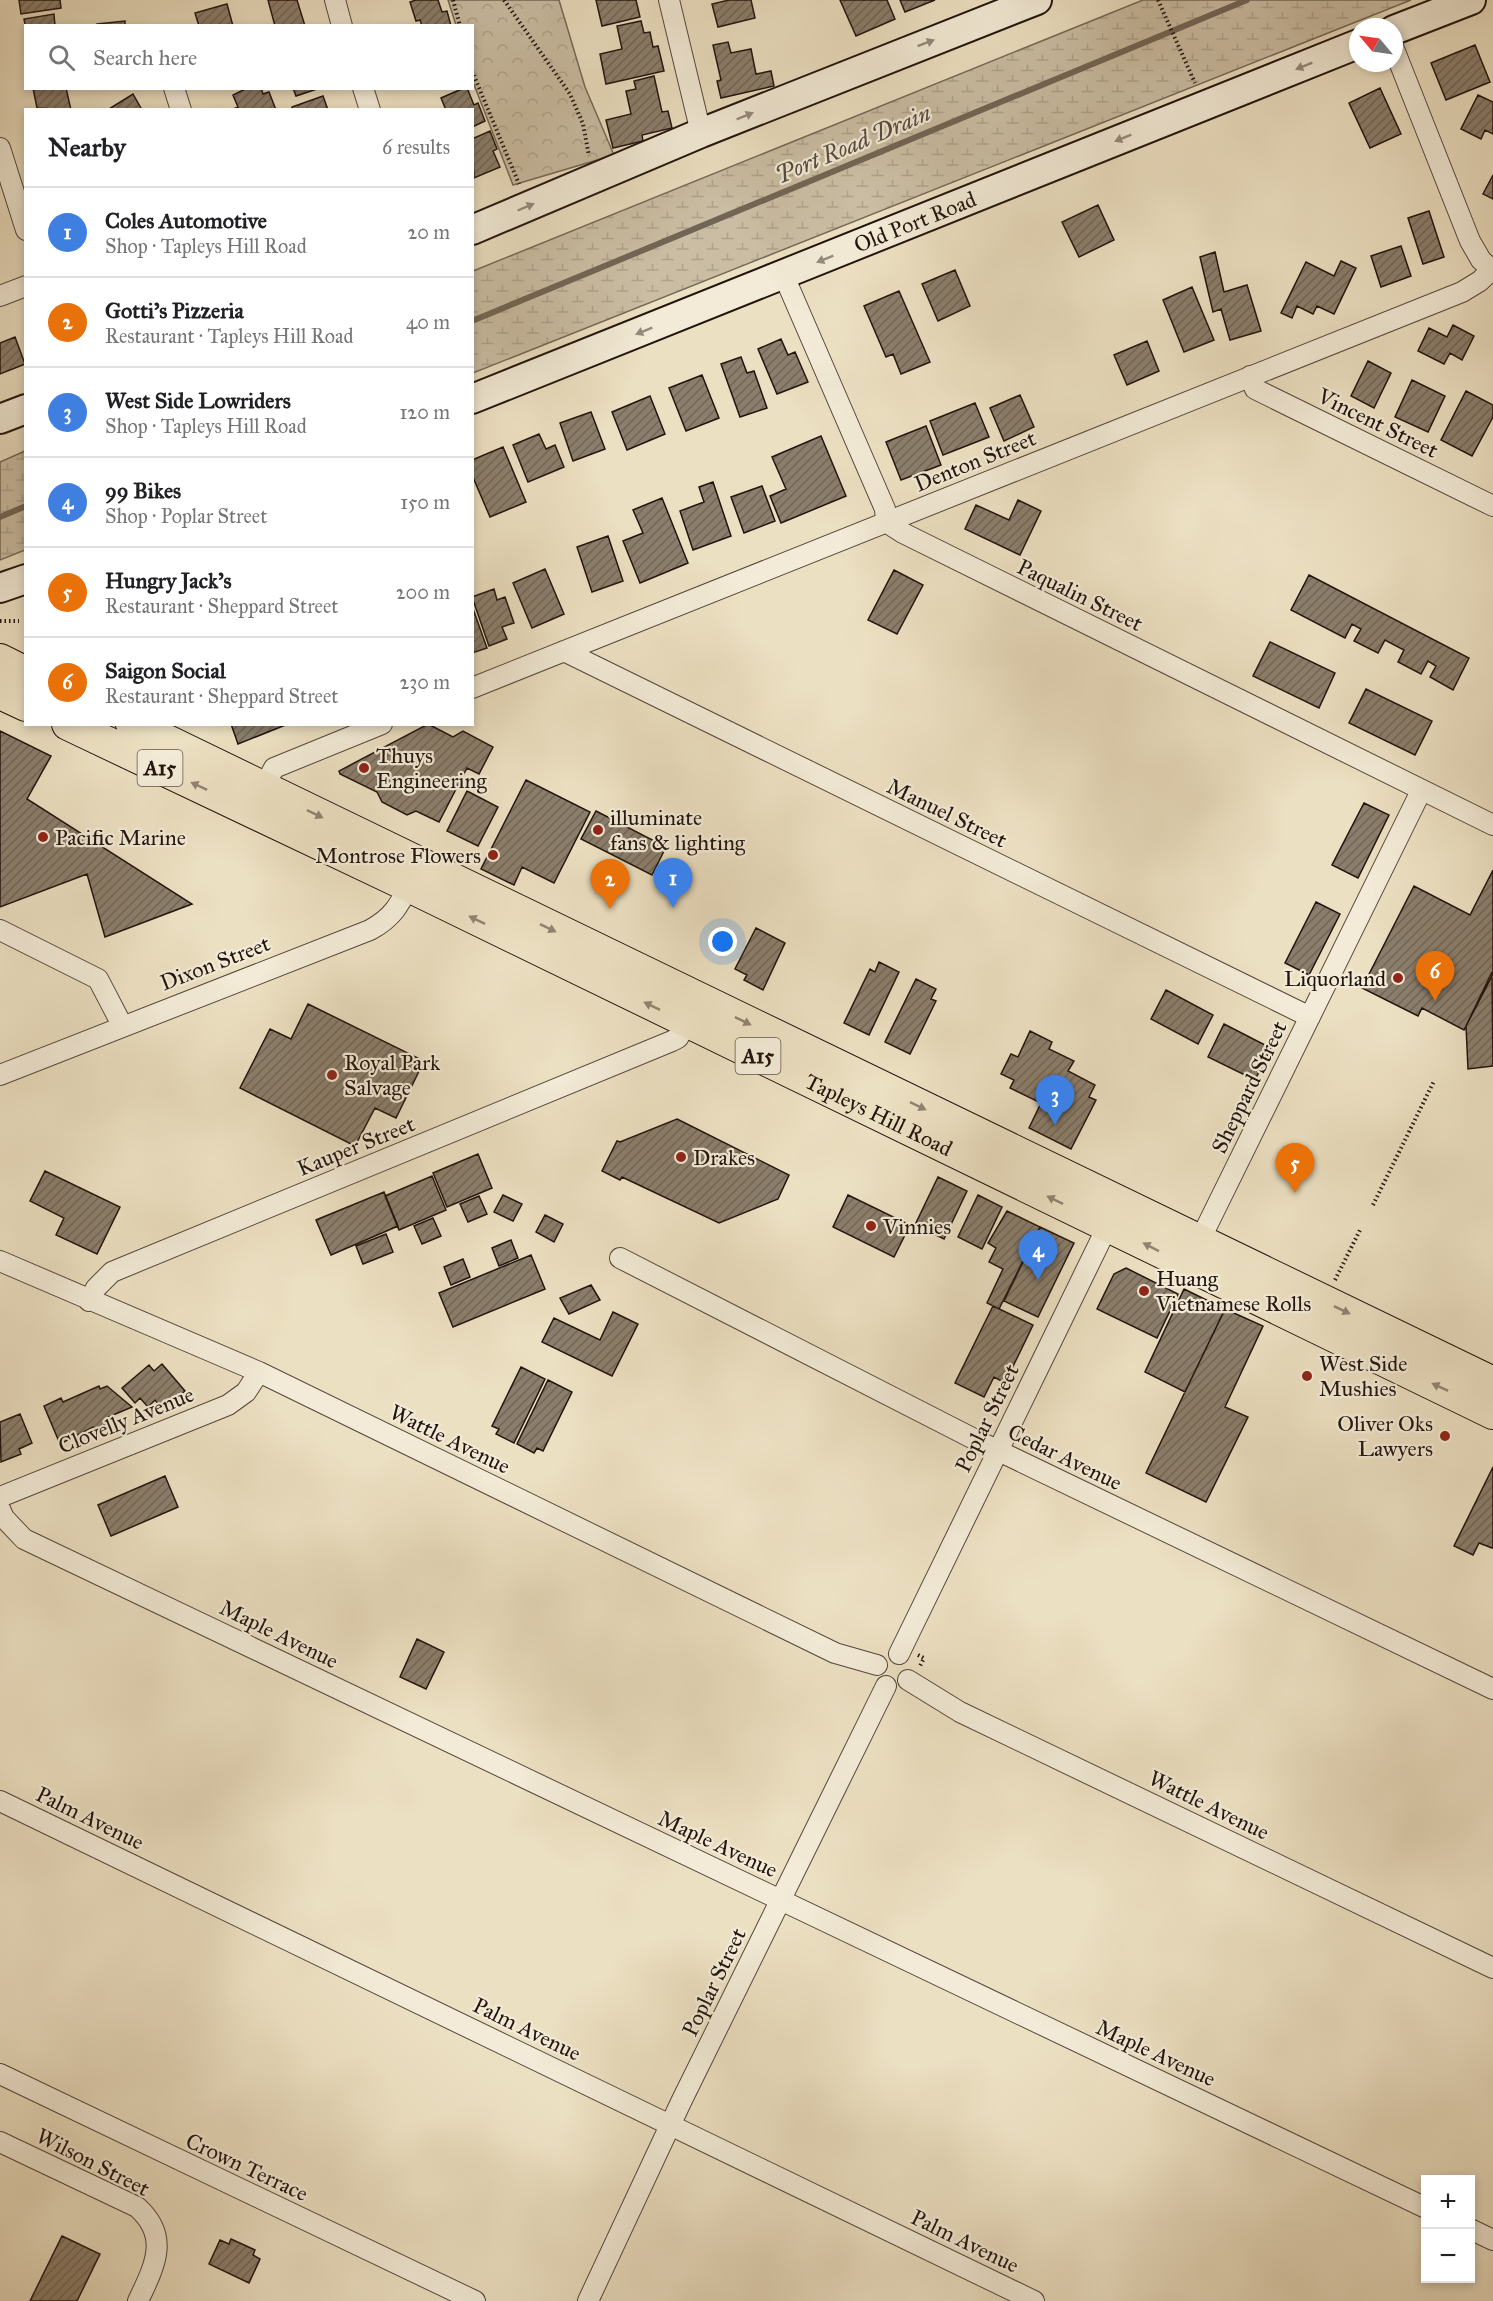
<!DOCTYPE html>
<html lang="en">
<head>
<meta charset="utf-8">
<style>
  :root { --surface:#fff; --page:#f6f6f6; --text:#202124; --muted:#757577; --line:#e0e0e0; --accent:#7c3aed }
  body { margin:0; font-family:"IM FELL Great Primer",serif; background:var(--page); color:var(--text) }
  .controls { position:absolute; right:18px; bottom:18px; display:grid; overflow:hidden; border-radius:0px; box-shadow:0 3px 9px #0003 }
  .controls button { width:54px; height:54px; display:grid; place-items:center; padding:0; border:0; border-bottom:2px solid var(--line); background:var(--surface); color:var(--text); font:30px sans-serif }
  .compass { position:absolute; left:1349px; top:18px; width:54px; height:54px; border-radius:50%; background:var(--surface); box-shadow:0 3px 9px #0003; rotate:299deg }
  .you { position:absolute; left:723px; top:942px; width:21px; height:21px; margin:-15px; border:4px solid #fff; border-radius:50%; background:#1a73e8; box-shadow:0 0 0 9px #1a73e833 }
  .badge { display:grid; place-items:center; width:39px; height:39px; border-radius:50%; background:var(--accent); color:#fff; font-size:20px; font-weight:700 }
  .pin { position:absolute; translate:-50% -50px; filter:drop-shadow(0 2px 3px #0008) }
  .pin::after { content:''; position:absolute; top:32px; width:21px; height:18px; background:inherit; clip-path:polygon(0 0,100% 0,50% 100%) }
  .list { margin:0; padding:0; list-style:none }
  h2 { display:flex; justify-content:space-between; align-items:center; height:78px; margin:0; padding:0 24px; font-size:26px }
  h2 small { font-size:20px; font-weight:400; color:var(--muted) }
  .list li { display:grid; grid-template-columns:39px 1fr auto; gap:18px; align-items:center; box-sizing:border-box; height:90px; padding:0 24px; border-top:2px solid var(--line) }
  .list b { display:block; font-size:22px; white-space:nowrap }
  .list p { margin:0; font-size:20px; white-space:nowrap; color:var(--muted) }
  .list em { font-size:20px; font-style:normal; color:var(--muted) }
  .icon { flex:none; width:33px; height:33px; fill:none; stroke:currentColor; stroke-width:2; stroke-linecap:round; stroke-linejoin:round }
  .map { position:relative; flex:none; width:1493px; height:2301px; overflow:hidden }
  .search { position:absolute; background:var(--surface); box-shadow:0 3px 9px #0003; left:24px; top:24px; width:450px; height:66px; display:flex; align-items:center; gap:15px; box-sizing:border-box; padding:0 21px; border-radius:0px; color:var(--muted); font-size:22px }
  .panel { position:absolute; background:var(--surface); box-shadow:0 3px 9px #0003; left:24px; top:108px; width:450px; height:618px; border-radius:0px }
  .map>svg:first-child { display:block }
</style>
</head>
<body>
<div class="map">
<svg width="1493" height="2301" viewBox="0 0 1493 2301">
  <defs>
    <pattern id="wetland-marsh" width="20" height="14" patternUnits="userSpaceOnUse" patternTransform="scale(1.5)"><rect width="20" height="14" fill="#cabda3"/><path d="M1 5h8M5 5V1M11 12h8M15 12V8" fill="none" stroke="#ada28b"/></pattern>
    <pattern id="park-crowns" width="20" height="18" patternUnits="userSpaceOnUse" patternTransform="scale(1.5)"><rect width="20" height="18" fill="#cabda3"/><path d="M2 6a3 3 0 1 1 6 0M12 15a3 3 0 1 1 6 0" fill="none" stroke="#ada28b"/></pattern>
    <pattern id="building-hatch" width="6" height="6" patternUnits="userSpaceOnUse" patternTransform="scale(1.5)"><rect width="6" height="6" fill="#8b7e6c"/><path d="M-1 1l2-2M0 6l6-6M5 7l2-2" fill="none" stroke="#716657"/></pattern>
  </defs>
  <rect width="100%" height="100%" fill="#ece0c2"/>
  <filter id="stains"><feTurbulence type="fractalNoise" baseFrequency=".00333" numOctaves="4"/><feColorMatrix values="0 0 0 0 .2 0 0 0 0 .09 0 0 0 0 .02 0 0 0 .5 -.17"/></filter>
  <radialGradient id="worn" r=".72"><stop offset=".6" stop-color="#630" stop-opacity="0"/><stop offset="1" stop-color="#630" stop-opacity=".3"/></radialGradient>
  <path fill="url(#wetland-marsh)" stroke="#766858" stroke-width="1.5" d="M1143 0H1411L473 373V271Z
    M25 451V550L0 560V462Z"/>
  <path fill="url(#park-crowns)" stroke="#766858" stroke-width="1.5" d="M448 0H559L585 87 614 155 513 185 473 82 472 26 456 25Z"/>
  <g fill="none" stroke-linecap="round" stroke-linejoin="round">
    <path stroke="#726555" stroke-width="6" d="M472 321 1247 0
      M0 517 26 506"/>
  </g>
  <path fill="url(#building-hatch)" stroke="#22140e" stroke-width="1.5" d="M19 0H60L61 8 21 14Z
    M268 0H297L305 26H275Z
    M416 0H438L442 12 447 11 451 26H422L420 20 416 21 410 2Z
    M596 0H636L640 17 602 26Z
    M729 0H751L755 18 718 27 712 4Z
    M840 0H887L895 19 856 36Z
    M900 0H935L905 12Z
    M227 4 233 26H199L195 13Z
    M54 14 55 26H26V29L24 19Z
    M125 21V26H97V24Z
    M641 21 644 33 650 32 653 47 658 46 664 71 606 84 600 54 622 49 617 26Z
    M728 42 731 53 751 49 756 74 771 71 774 86 721 98 717 81 721 80 713 45Z
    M1475 45 1490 82 1446 100 1431 63Z
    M654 76 662 112 668 111 672 128 642 135 643 141 613 148 606 120 631 114 626 91 636 89 634 81Z
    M33 88H66L71 110 37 108Z
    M247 88H261L263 94 269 92 276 110H231L238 107 233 95Z
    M293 88H320L296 96Z
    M464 88H467L474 105 478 103 485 121 472 127V110H446L441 98Z
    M1380 88 1401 134 1370 148 1349 103Z
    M133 94 142 110H109V109Z
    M1478 95 1493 102V134L1485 130 1481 139 1461 129Z
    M323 96 328 110H292V107Z
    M490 131 497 149 493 151 500 167 474 178 472 139Z
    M1493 175V199L1483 194Z
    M1098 205 1114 240 1079 257 1062 222Z
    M1429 211 1444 257 1423 264 1408 218Z
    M1401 246 1411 276 1381 287 1371 256Z
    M1215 252 1224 292 1247 285 1261 331 1230 340 1221 309 1213 312 1200 257Z
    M1341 261 1356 268 1334 314 1317 306 1313 314 1297 306 1292 318 1281 313 1306 262 1334 276Z
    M955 270 970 306 938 321 922 284Z
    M1192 287 1214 340 1184 352 1163 300Z
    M899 291 930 362 901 374 893 354 886 357 864 306Z
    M1453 325 1474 336 1462 360 1450 353 1444 364 1418 351 1429 328 1447 337Z
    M15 337 25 364 0 374V343Z
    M781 339 788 355 795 352 808 382 777 394 758 349Z
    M1147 341 1159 371 1127 385 1114 355Z
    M741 357 747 373 754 371 767 408 740 417 721 364Z
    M1368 361 1391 373 1374 408 1351 396Z
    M702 375 719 418 686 431 669 388Z
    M1412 380 1445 396 1428 432 1395 417Z
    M1466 391 1493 405V417L1472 456 1441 440Z
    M1020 395 1034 427 1004 441 990 408Z
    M650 396 665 434 627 450 612 412Z
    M975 403 989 437 943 455 930 421Z
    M591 412 605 449 573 461 560 423Z
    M926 426 941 465 901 480 886 442Z
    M539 434 546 449 555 445 564 467 528 482 513 445Z
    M821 436 846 496 781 523 770 496 786 489 772 457Z
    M503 447 526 502 490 517 472 475V460Z
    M713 482 731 536 693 550 680 511 704 502 699 487Z
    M762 486 775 521 744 533 731 497Z
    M662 498 688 563 640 583 623 541 643 533 633 510Z
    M1018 500 1041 511 1020 555 965 529 976 505 1009 520Z
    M608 536 623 581 592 592 577 547Z
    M545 569 564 614 532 628 513 583Z
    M894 570 923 585 897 634 868 620Z
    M1309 575 1469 658 1453 690 1430 677 1436 666 1428 661 1421 674 1398 662 1404 650 1385 640 1378 653 1354 641 1361 629 1352 624 1345 638 1291 610Z
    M494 589 497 600 505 597 514 623 502 627 507 639 489 646 472 597Z
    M472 606 487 648 472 653Z
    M1270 642 1335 673 1319 708 1253 676Z
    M1366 689 1432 721 1415 755 1349 723Z
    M231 724H288L238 744Z
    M428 724 453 737 463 731 493 747 479 774 467 768 439 822 416 811 407 815 382 802 377 792 340 774 339 771Z
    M0 731 51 756 27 799 192 904 105 937 87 874 0 907Z
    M526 780 590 812 554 883 522 867 514 885 481 869Z
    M467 791 498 807 478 846 447 831Z
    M1364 803 1389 815 1358 878 1332 865Z
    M596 811 666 847 652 875 581 839Z
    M1493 870V974L1464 1030 1422 1008 1418 1016 1362 988 1414 886 1470 915Z
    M1316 902 1340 914 1309 975 1285 963Z
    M756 928 785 943 763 990 744 980 747 975 735 969Z
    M879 962 899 972 869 1035 844 1023 870 969 875 972Z
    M1492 972 1493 1066 1468 1069 1466 1026Z
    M916 979 936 989 931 999 936 1001 910 1054 885 1042Z
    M1166 990 1213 1015 1198 1044 1151 1019Z
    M308 1004 424 1061 396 1118 375 1108 355 1146 240 1088 270 1029 291 1039Z
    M1224 1024 1271 1048 1255 1080 1208 1057Z
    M1030 1031 1052 1042 1049 1049 1074 1061 1068 1071 1095 1085 1089 1097 1096 1100 1071 1149 1029 1128 1041 1103 1010 1088 1014 1080 1001 1074 1011 1054 1018 1057Z
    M677 1119 789 1175 778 1199 719 1223 622 1177 620 1180 602 1171 617 1141 620 1142Z
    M478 1154 492 1188 447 1207 433 1173Z
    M45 1171 120 1207 97 1254 56 1235 64 1218 30 1201Z
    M432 1176 446 1210 399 1230 385 1196Z
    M938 1177 967 1191 944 1239 915 1225Z
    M384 1192 398 1226 331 1255 316 1220Z
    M503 1195 522 1204 513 1221 494 1212Z
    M848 1195 910 1225 894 1257 833 1227Z
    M978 1195 1002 1207 982 1249 958 1237Z
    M479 1196 487 1214 468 1222 460 1204Z
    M1007 1211 1040 1227 999 1309 987 1303 1003 1269 989 1262 996 1248 988 1243Z
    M545 1215 563 1224 554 1242 536 1232Z
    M433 1218 441 1236 422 1244 414 1226Z
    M1040 1227 1074 1243 1038 1317 1004 1301Z
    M386 1234 393 1252 363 1264 356 1246Z
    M511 1240 518 1258 499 1266 492 1248Z
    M531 1255 545 1289 453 1327 439 1293Z
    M463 1259 470 1277 451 1285 444 1267Z
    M1126 1268 1178 1294 1157 1338 1097 1309 1114 1274Z
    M591 1285 600 1300 569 1314 560 1298Z
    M1184 1289 1225 1309 1185 1392 1145 1372Z
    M993 1306 1033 1325 1005 1383 994 1377 984 1397 955 1383Z
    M1225 1309 1263 1326 1225 1407 1248 1417 1206 1502 1146 1473Z
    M613 1312 638 1324 612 1376 542 1342 554 1318 600 1340Z
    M162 1364 185 1391 163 1410 155 1400 148 1407 140 1398 135 1403 122 1388 149 1365 154 1371Z
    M521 1367 545 1379 514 1443 496 1434 499 1429 492 1426Z
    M548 1380 572 1392 543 1451 537 1448 534 1453 517 1444Z
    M99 1386 100 1389 107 1386 132 1407 106 1418 108 1423 94 1429 93 1427 60 1444 44 1406 61 1398 63 1402Z
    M20 1414 32 1443 19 1449 21 1454 1 1462 0 1422Z
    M1493 1467V1546L1492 1548 1479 1543 1473 1555 1454 1546Z
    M165 1476 178 1507 111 1536 98 1505Z
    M417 1639 444 1652 426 1689 400 1677Z
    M62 2236 100 2254 77 2301H30Z
    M231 2239 255 2250 253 2255 260 2259 249 2283 209 2264 220 2240 229 2244Z"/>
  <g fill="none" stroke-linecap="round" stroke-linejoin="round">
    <defs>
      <path id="street" d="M335 0 342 26
        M669 0 701 133
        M1394 49 1470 241 1481 260 1493 271
        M174 88 181 110
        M363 88 370 110
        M0 148 26 230
        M784 276 885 509 886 522 903 533 1493 825
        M0 296 26 286
        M1250 376 1255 389 1493 506
        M564 651 1310 1017
        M472 688 1462 292 1480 281 1491 270
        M258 798 274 768 382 724
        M0 930 98 979 122 1025
        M0 1075 370 930C396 916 401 901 414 876
        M1199 1242 1421 791
        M620 1258 978 1441 1493 1689
        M0 1261 259 1372 835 1653 877 1665
        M89 1301 96 1288 112 1272 672 1041 678 1038 693 1014
        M0 1497 228 1405 246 1392 259 1372
        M0 1509 4 1518 24 1539 1426 2208
        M899 1654 1112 1217
        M908 1680 960 1712 1493 1968
        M0 1801 1034 2301
        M0 2074 475 2301
        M0 2142 137 2207C171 2237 154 2267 138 2301
        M1470 2229 1493 2240
        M588 2301 681 2102 886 1686"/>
      <g id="secondary">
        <path d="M1394 30 1471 0"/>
        <path d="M472 230 701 133 1037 0"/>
        <path id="s1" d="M472 399 1358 44"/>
        <path d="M0 419 26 409"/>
        <path d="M0 588 26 579"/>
      </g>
      <g id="primary">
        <path d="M0 660 26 673"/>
        <path d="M0 693 26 705"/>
        <path id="s2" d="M68 724 409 886 1493 1413"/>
        <path d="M132 724 1493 1383"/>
      </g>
    </defs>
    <use href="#street" stroke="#54473b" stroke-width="22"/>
    <use href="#secondary" stroke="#22140e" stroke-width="32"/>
    <use href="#primary" stroke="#22140e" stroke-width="34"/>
    <path stroke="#22140e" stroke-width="4" stroke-dasharray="1.5 3" stroke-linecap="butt" d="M453 0 460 26
      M504 0 570 94 583 124 589 156
      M1158 0 1195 83
      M472 71 519 184
      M0 621H19
      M1373 1205 1434 1081
      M1335 1280 1361 1228
      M918 1655 924 1658 920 1666"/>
    <use href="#street" stroke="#f3ebd7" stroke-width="20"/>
    <use href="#secondary" stroke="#f3ebd7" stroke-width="28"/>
    <use href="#primary" stroke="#ece0c2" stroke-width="32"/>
  </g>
  <defs><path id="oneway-solid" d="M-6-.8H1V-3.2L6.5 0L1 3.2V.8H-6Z" transform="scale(1.5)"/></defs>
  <g fill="#958a7d">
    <use href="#oneway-solid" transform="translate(926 43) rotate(-21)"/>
    <use href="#oneway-solid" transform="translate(1304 66) rotate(158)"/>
    <use href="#oneway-solid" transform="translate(745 116) rotate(-22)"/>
    <use href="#oneway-solid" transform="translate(1123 138) rotate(158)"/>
    <use href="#oneway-solid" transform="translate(526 207) rotate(-23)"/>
    <use href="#oneway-solid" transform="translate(825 259) rotate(158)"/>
    <use href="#oneway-solid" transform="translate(644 331) rotate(158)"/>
  </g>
  <g fill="#918471">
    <use href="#oneway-solid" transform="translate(199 786) rotate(-155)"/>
    <use href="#oneway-solid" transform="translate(315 814) rotate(26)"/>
    <use href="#oneway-solid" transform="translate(477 920) rotate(-154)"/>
    <use href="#oneway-solid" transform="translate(548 928) rotate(26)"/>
    <use href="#oneway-solid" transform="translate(652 1006) rotate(-154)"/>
    <use href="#oneway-solid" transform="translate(743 1021) rotate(26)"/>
    <use href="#oneway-solid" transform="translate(918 1106) rotate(26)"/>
    <use href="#oneway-solid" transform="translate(1055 1200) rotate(-154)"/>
    <use href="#oneway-solid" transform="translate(1151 1247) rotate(-153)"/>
    <use href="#oneway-solid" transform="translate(1342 1310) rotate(26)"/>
    <use href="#oneway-solid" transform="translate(1440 1387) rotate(-155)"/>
  </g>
  <g fill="#8f2418" stroke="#f3ebd7" stroke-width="2">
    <circle cx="364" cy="768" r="6"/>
    <circle cx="598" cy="830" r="6"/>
    <circle cx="43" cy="837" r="6"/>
    <circle cx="493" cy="855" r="6"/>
    <circle cx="1398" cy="978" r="6"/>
    <circle cx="332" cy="1075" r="6"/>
    <circle cx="681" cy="1157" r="6"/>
    <circle cx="871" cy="1226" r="6"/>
    <circle cx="1144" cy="1291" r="6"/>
    <circle cx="1307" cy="1376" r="6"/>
    <circle cx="1445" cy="1436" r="6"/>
  </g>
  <g text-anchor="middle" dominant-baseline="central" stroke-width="4.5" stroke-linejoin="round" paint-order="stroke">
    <g fill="#f3ebd7" stroke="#61544a" stroke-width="1.5">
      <rect x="137.5" y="750" width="45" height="36" rx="4.5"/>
      <rect x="735.5" y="1038" width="45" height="36" rx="4.5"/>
    </g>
    <g font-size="21" font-weight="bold" fill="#22140e">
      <text x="160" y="768">A15</text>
      <text x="758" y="1056">A15</text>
    </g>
    <g font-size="22" fill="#22140e" stroke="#f3ebd7">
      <text stroke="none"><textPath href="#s1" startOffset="477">Old Port Road</textPath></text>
      <text transform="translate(1378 423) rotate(26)">Vincent Street</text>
      <text transform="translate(975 461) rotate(-22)">Denton Street</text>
      <text transform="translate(1080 595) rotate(26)">Paqualin Street</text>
      <text transform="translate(947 813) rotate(26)">Manuel Street</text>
      <text transform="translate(215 963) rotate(-21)">Dixon Street</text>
      <text transform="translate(1249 1087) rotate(-64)">Sheppard Street</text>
      <text stroke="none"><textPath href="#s2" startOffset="900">Tapleys Hill Road</textPath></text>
      <text transform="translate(356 1146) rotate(-22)">Kauper Street</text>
      <text transform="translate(987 1418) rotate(-64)">Poplar Street</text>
      <text transform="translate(126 1420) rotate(-22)">Clovelly Avenue</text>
      <text transform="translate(450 1439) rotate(26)">Wattle Avenue</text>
      <text transform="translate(1065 1457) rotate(26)">Cedar Avenue</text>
      <text transform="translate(279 1634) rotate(26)">Maple Avenue</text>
      <text transform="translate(1209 1805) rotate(26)">Wattle Avenue</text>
      <text transform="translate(90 1818) rotate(26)">Palm Avenue</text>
      <text transform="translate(718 1844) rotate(25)">Maple Avenue</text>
      <text transform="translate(714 1982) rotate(-64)">Poplar Street</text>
      <text transform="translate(527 2029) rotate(26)">Palm Avenue</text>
      <text transform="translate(1156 2053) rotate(25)">Maple Avenue</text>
      <text transform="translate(93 2162) rotate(27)">Wilson Street</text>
      <text transform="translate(247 2167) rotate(25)">Crown Terrace</text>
      <text transform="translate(965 2241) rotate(26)">Palm Avenue</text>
    </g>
    <g font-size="22" fill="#22140e" stroke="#f3ebd7" text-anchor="start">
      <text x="376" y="755">Thuys<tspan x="376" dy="25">Engineering</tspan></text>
      <text x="610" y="817">illuminate<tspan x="610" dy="25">fans &amp; lighting</tspan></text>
      <text x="55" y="837">Pacific Marine</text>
      <text x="481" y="855" text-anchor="end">Montrose Flowers</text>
      <text x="1386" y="978" text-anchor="end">Liquorland</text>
      <text x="344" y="1062">Royal Park<tspan x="344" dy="25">Salvage</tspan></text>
      <text x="693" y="1157">Drakes</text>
      <text x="883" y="1226">Vinnies</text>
      <text x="1156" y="1278">Huang<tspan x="1156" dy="25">Vietnamese Rolls</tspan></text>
      <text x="1319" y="1363">West Side<tspan x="1319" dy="25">Mushies</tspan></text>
      <text x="1433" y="1423" text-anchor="end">Oliver Oks<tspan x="1433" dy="25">Lawyers</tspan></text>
    </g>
    <g font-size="24" font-style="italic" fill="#574a3e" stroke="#f3ebd7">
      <text transform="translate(853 144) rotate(-23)">Port Road Drain</text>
    </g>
  </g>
  <rect width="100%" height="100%" filter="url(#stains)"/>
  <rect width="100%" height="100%" fill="url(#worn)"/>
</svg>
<div class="controls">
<button>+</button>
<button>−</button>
</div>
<svg class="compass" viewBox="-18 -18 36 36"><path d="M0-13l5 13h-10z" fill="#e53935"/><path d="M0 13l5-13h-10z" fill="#757577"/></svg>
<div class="you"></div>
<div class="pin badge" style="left:673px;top:908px;background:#3f7fe0">1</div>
<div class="pin badge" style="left:610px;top:909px;background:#e8710a">2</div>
<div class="pin badge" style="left:1055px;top:1125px;background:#3f7fe0">3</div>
<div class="pin badge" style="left:1038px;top:1280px;background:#3f7fe0">4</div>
<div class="pin badge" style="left:1295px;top:1193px;background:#e8710a">5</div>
<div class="pin badge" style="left:1435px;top:1001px;background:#e8710a">6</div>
<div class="search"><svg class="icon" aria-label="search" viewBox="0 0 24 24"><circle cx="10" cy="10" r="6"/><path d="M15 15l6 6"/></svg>Search here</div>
<section class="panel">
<h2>Nearby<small>6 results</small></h2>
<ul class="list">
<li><span class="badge" style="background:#3f7fe0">1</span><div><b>Coles Automotive</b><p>Shop · Tapleys Hill Road</p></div><em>20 m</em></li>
<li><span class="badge" style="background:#e8710a">2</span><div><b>Gotti's Pizzeria</b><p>Restaurant · Tapleys Hill Road</p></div><em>40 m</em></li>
<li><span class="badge" style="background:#3f7fe0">3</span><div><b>West Side Lowriders</b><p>Shop · Tapleys Hill Road</p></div><em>120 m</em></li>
<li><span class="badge" style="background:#3f7fe0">4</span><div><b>99 Bikes</b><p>Shop · Poplar Street</p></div><em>150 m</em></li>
<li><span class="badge" style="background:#e8710a">5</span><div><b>Hungry Jack's</b><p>Restaurant · Sheppard Street</p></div><em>200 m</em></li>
<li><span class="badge" style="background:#e8710a">6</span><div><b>Saigon Social</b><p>Restaurant · Sheppard Street</p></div><em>230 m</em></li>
</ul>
</section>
</div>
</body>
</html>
